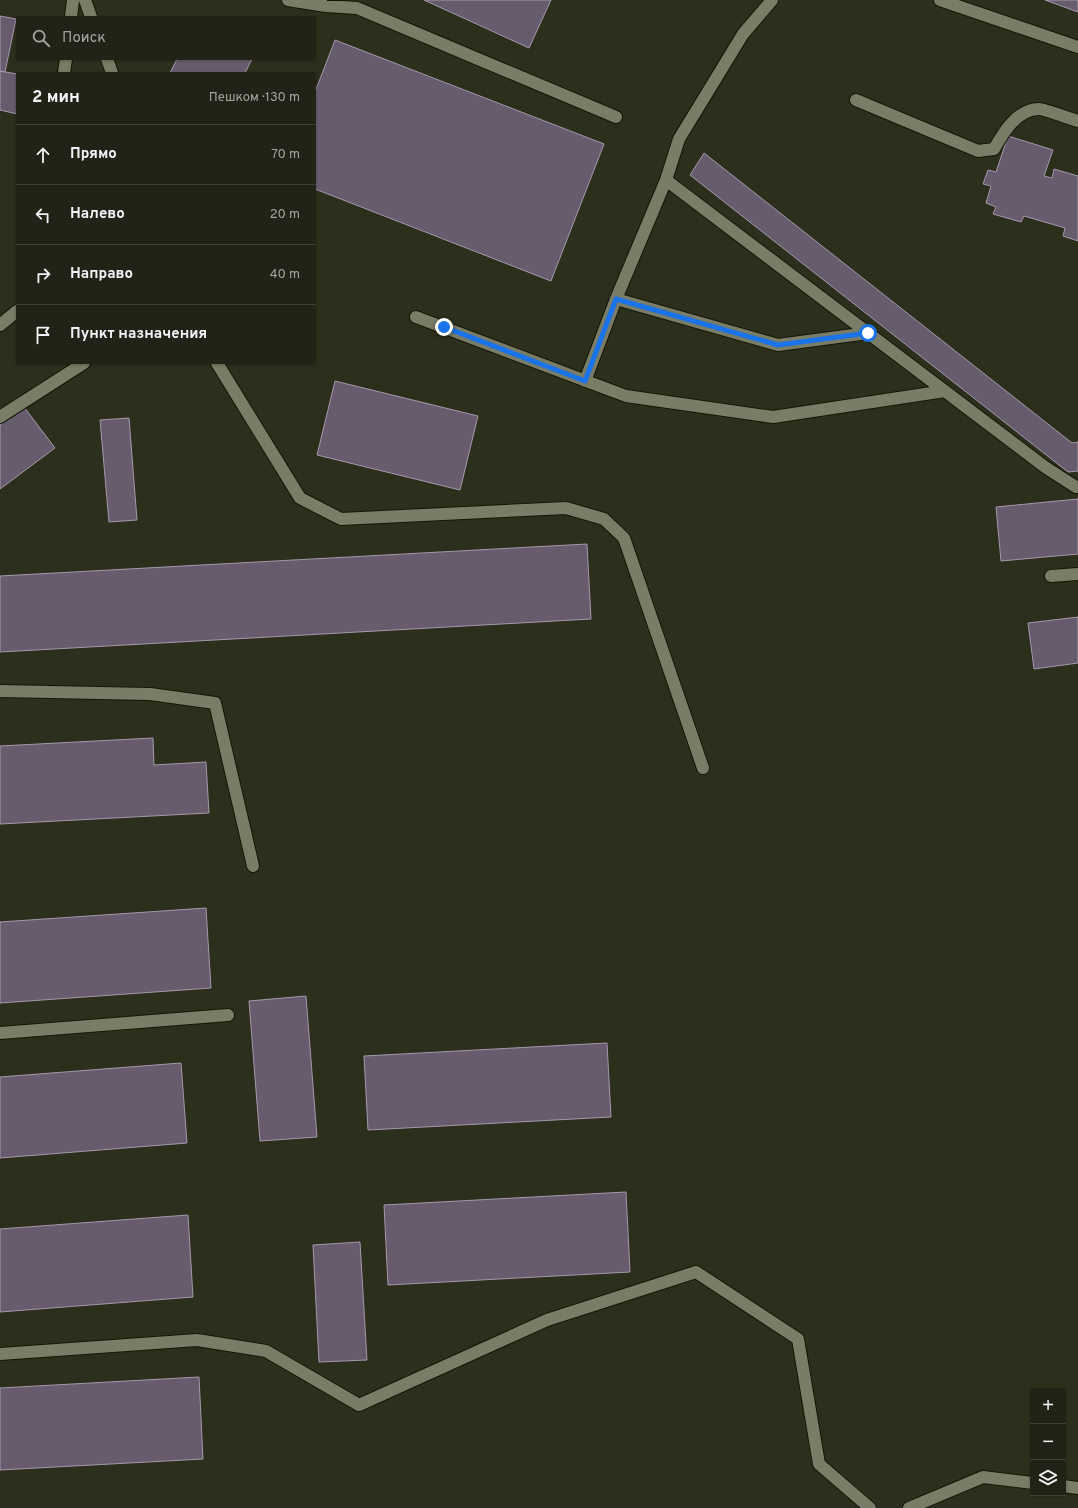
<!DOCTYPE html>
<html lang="ru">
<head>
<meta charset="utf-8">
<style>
  :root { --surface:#222316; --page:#2a2b1f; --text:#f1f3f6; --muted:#a2a4a1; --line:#3f4035 }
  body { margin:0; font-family:Overpass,sans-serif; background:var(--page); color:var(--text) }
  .controls { position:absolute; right:12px; bottom:12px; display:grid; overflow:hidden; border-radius:0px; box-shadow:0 1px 3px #0004 }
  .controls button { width:36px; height:36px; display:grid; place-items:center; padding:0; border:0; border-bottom:1px solid var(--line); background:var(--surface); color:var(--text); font:20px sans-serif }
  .stop { position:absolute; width:12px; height:12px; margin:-9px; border:3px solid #1a73e8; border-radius:50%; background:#fff }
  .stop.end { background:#1a73e8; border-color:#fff; box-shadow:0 1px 4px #0008 }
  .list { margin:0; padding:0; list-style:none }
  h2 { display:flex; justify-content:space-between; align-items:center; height:52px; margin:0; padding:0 16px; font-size:17px }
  h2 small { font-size:13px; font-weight:400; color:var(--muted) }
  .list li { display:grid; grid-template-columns:26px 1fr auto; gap:12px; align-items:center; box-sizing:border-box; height:60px; padding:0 16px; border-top:1px solid var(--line) }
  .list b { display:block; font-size:15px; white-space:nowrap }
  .list em { font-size:13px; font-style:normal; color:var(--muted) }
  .icon { flex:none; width:22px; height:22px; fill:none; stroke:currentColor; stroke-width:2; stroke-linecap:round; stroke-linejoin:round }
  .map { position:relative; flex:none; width:1078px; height:1508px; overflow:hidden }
  .search { position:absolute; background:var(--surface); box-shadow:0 1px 3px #0004; left:16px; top:16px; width:300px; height:44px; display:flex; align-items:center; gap:10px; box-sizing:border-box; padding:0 14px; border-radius:0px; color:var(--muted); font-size:15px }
  .panel { position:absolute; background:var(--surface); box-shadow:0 1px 3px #0004; left:16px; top:72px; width:300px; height:292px; border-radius:0px }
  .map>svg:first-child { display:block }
</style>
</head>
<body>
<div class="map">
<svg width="1078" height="1508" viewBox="0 0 1078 1508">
  <rect width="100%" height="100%" fill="#2d2f1d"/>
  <path fill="#675c6d" stroke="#a598ac" d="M424 0H551L529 48Z
    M1045 0H1078V12Z
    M0 16 16 19 5 72 0 71Z
    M335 40 604 144 551 281 315 189V92Z
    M177 59H252L245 73H170Z
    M0 71 17 74V114L0 110Z
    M1008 136 1053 150 1044 176 1052 178 1054 169 1078 176V241L1063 236 1065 228 1024 216 1021 222 993 214 996 207 986 203 991 186 983 184 988 170 996 172Z
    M704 153 1072 443 1078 442V471L1068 472 690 175Z
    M335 381 478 416 460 490 317 455Z
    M24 407 55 448 0 489V425Z
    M129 418 137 520 109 522 100 420Z
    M1078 499V554L1001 561 996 507Z
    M587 544 591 619 0 652V576Z
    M1078 617V663L1034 669 1028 623Z
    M153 738 154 765 206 762 209 813 0 824V746Z
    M206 908 211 988 0 1003V922Z
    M306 996 317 1137 260 1141 249 1001Z
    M607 1043 611 1117 368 1130 364 1056Z
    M181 1063 187 1143 0 1158V1077Z
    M626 1192 630 1272 388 1285 384 1205Z
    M188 1215 193 1297 0 1312V1229Z
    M360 1242 367 1360 319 1362 313 1245Z
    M199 1377 203 1459 0 1470V1388Z"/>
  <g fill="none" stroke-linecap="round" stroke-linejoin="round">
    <defs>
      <path id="lane" d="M85 0 91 17
        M288 0 326 6 357 8 616 117
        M772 0 743 34 679 139 666 180 1045 467 1076 487H1078
        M940 0 1078 47
        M71 17 73 0
        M107 59 112 73
        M64 73 66 59
        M856 100 978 151 994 149C1003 133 1017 109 1039 109 1045 109 1070 119 1078 121
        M616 299 778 345 868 333
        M416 317 626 396 773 417 945 391
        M0 325 17 311
        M217 363 300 498 341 519 566 508 604 519 624 538 703 768
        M585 381 616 299 666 180
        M0 417 84 363
        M1051 576 1078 574
        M0 691 150 694 215 703 253 866
        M0 1033 228 1015
        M0 1354 197 1340 266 1351 359 1405 547 1320 696 1272 798 1339 819 1464 870 1508
        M1063 1486 1078 1488
        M909 1508 983 1477 1033 1483"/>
    </defs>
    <use href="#lane" stroke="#151706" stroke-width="14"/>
    <use href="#lane" stroke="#797c67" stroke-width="12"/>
  </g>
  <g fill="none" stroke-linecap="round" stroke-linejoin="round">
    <path stroke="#1a73e8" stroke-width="5" d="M444 327 585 381 616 299 778 345 868 333"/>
  </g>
</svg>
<div class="controls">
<button>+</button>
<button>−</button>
<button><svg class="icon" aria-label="layers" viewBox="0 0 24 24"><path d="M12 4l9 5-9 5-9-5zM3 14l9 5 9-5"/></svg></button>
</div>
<div class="stop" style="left:868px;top:333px"></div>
<div class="stop end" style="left:444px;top:327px"></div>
<div class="search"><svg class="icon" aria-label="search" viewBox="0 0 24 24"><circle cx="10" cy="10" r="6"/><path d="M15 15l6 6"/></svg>Поиск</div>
<section class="panel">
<h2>2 мин<small>Пешком · 130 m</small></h2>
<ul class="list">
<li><svg class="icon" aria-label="ahead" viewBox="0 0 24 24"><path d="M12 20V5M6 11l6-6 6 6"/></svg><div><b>Прямо</b></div><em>70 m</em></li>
<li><svg class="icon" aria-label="left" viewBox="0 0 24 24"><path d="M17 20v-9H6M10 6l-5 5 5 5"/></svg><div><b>Налево</b></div><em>20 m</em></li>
<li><svg class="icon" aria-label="right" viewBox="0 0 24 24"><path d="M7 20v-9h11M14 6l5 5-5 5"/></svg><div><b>Направо</b></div><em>40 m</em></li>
<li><svg class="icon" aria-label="arrive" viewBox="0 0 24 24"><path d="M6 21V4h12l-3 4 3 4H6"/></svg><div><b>Пункт назначения</b></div></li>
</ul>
</section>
</div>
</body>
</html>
